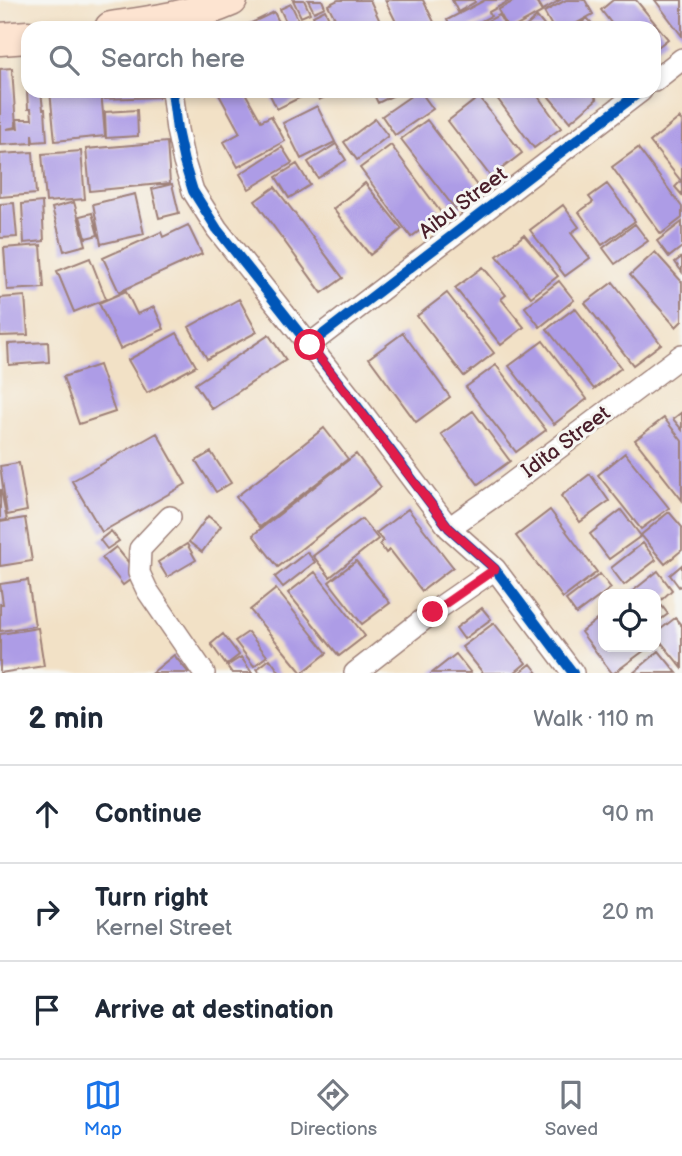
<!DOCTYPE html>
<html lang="en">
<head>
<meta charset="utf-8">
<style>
  :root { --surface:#fff; --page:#f6f6f7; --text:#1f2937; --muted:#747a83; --line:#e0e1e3; --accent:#1a73e8 }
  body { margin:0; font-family:"Balsamiq Sans",sans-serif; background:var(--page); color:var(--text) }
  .controls { position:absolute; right:21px; bottom:21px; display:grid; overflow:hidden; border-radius:14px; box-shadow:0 4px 10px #0003 }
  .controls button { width:63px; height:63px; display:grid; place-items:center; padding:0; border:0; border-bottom:2px solid var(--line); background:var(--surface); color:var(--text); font:35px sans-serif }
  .stop { position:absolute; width:21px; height:21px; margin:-16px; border:5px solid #e11d48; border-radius:50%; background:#fff }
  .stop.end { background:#e11d48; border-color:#fff; box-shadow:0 2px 7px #0008 }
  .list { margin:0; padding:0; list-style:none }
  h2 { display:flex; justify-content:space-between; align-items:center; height:91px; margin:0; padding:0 28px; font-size:30px }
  h2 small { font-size:23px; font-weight:400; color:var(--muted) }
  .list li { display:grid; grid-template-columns:46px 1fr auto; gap:21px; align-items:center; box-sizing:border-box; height:98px; padding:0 28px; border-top:2px solid var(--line) }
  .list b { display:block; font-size:26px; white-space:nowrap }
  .list p { margin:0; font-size:23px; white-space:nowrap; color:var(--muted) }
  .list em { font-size:23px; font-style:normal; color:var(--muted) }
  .icon { flex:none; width:38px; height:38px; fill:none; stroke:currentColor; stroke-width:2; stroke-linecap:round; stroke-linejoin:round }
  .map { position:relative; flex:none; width:682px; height:673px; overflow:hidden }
  .search { position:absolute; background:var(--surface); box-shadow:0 4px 10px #0003; left:21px; right:21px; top:21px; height:77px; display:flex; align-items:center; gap:18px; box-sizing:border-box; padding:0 24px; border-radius:21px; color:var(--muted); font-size:26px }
  .sheet { height:385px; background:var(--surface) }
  nav { display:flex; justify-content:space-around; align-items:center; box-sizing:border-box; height:98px; border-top:2px solid var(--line); background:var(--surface); font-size:19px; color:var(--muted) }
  nav a { display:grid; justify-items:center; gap:4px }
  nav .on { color:var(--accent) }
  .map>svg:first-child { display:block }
</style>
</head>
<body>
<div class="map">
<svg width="682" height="673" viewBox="0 0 682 673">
  <rect width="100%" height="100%" fill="#f6f6f2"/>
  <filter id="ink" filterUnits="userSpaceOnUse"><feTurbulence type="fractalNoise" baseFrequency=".0143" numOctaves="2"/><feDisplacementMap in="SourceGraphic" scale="14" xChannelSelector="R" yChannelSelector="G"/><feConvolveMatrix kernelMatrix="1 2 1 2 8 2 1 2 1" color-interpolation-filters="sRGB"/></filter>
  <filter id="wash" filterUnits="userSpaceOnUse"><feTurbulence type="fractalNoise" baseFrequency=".00686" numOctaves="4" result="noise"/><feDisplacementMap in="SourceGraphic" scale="28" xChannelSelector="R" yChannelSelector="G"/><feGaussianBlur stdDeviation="1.57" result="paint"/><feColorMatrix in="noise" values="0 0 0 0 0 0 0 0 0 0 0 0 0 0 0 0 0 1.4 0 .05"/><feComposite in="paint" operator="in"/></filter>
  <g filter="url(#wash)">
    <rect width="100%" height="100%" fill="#f2e1c6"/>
    <g id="blocks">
      <path fill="#ad9ce6" d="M293 0H304L310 13 301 17Z
        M308 0H322L325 7 314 12Z
        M338 0H370L383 28H340L328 5Z
        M385 0H423L437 28H399Z
        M452 0H474L475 2 458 12Z
        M485 0H511L489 12 491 16 468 28H451L447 20Z
        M516 0H535L542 12 513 28H508L498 10Z
        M537 0H560L543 10Z
        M566 0H585L593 14 568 28H553L544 12Z
        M613 0H636L668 39 654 50V28H615L601 10Z
        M655 0H682V36Z
        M291 4 299 21 288 26 280 9Z
        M325 10 334 28H319L313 16Z
        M274 12 280 24 271 28H241Z
        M499 15 506 28H474Z
        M537 17 546 28H524Z
        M587 18 596 28H576Z
        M12 68 16 127 6 129 18 128 17 119H32L31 109H28L27 91H41L43 109H45L47 141 33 142 32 134V143L0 145V69Z
        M50 91H101L105 136 55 141Z
        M102 91H159L160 97 102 99Z
        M217 91H244L261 121 271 116 285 141 238 167 224 142 240 133Z
        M268 91H313L277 109Z
        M315 91H337L319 100Z
        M372 91H402L378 103Z
        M418 91H420L433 109 395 135 382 116Z
        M498 91H534L561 128 534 148 494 94Z
        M544 91H590L597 99 570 122Z
        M479 97 522 153 491 177 448 121Z
        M317 106 335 142 301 159 283 123Z
        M137 110 138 136 106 138 105 112Z
        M679 118 682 121V195L675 187 681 181 650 142Z
        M375 119 388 136 357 160 344 142Z
        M427 120 481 191 456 210 401 139Z
        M167 142 170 183 90 191 86 149Z
        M336 144 346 160 318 178 308 162Z
        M391 145 442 214 411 237 360 168Z
        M282 147 292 163 249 189 240 174Z
        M638 148 682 207V218L661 234 612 167Z
        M81 151 85 199 46 202 42 154Z
        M33 152 36 194 0 197V154Z
        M297 164 310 185 289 198 276 177Z
        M365 183 402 229 370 255 333 209Z
        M172 184 179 213 159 218 152 189Z
        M607 184 635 221 602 245 579 212 593 202 589 197Z
        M275 187 343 278 322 293 255 201Z
        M135 194 144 234 101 244 93 204Z
        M42 202 44 241 24 243 22 204Z
        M74 202 86 245 64 251 52 208Z
        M14 203 17 237 0 238V204Z
        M563 205 579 227 571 233 590 258 565 276 530 230Z
        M92 213 98 235 86 238 80 216Z
        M682 222V247L669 257 657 241Z
        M635 224 648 241 615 264 603 248Z
        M188 225 202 254 119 292 103 258 161 232 163 237Z
        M524 235 558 276 531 297 497 256Z
        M41 245 44 288 7 290 4 248Z
        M655 252 682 282V321L676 327 630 275Z
        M682 257V272L675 262Z
        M90 258 106 299 74 312 57 271Z
        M483 267 506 295 501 299 524 327 501 345 455 288Z
        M559 281 574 300 540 327 525 307Z
        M613 282 661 344 633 365 585 303Z
        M126 291 137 314 154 307 164 329 120 349 99 303Z
        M447 293 494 353 464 376 417 316Z
        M25 296 28 335 0 336V298Z
        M239 299 257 332 207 359 189 327Z
        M575 308 621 368 594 389 547 329Z
        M177 333 196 366 147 393 128 360Z
        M403 333 450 397 416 422 369 358Z
        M269 335 286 360 212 409 195 384Z
        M543 341 587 399 554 424 509 366Z
        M48 342 49 362 9 365 8 344Z
        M99 365 115 412 79 424 63 377Z
        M496 365 546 430 516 452 466 387Z
        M473 411 510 461 478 484 441 434Z
        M682 412V430L673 419Z
        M664 418 682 441V500L635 440Z
        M324 428 348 459 260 527 236 497Z
        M157 433 186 484 102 532 72 481Z
        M211 452 231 483 216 492 196 461Z
        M625 453 669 508 641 529 598 475Z
        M356 454 381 487 278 567 253 535Z
        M19 463 27 511 7 515 0 466Z
        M590 474 609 501 580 522 561 496Z
        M0 490H1L7 520 0 521Z
        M408 509 453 567 422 591 390 550 386 553 380 544 383 541 376 533Z
        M550 510 597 572 563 598 516 536Z
        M621 510 641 536 609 559 590 534Z
        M669 512 682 527V550L665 564 641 535Z
        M208 516 221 526 202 552 189 542Z
        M25 518 32 561 0 566V522Z
        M362 519 378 539 330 577 313 556Z
        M111 531 119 541 107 549 100 540Z
        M643 543 656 560 624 585 611 568Z
        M187 544 196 560 167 577 158 562Z
        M116 547 138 574 123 585 102 558Z
        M307 552 315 562 283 587 275 577Z
        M356 561 390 603 362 624 329 582Z
        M682 565V585L679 587 670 575Z
        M658 571 672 590 656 605V594H629Z
        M315 572 365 636 339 656 288 593Z
        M600 574 611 588 576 614 566 600Z
        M28 580 35 626 0 631V604H3L0 584Z
        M276 589 327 653 302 673 250 610Z
        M662 606 668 614 656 623V611Z
        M482 608 491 619 464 639 456 628Z
        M603 615V647H649L614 673H612L581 632Z
        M675 618 682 626V668L656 636V633Z
        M494 623 526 663 514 673H483L462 647Z
        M38 628 44 666 0 673V634Z
        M248 632 267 656 254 666 235 641Z
        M223 634 239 655 226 665 211 644Z
        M659 651 677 673H633L638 669Z
        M456 654 471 673H432Z
        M174 655 189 673H152Z
        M241 657 252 673H232L227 666Z
        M270 659 280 673H260L257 669Z
        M531 664 538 673H519Z"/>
    </g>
  </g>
  <g filter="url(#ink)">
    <use href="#blocks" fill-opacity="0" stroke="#9e8078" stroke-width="2"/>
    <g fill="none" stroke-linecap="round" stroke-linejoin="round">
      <defs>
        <path id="minor" d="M654 81 682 59
          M172 91 177 130 184 162 193 191 217 229 355 403 449 528 495 569 573 673
          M309 345 641 91
          M170 517 140 549 139 573 147 590 204 673
          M449 528 500 492 682 355
          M355 673 433 612 495 569"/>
        <path id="secondary" d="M111 28C152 22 193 17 231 0
          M0 39 28 37"/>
      </defs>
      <use href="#minor" stroke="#9e8078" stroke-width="24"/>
      <use href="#secondary" stroke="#9e8078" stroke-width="35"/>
      <use href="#minor" stroke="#fff" stroke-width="21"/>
      <use href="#secondary" stroke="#fde4d1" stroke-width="32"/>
      <defs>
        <path id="cycleway" d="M172 91 177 130 184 162 193 191 217 229 355 403 449 528 495 569 573 673
          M309 345 641 91"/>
      </defs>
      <use href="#cycleway" stroke="#f6f6f2" stroke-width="15"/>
      <use href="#cycleway" stroke="#0057b8" stroke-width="10"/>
    </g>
  </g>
  <g fill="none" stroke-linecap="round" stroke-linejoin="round" filter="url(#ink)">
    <path stroke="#e11d48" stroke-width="9" d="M310 345 449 528 495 569 433 612"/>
  </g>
  <g text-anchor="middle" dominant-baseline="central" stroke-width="6" stroke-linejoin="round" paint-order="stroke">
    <g font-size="21" fill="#4a1f2b" stroke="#f6f6f2">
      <text transform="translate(463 203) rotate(-37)">Aibu Street</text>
      <text transform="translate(566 442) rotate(-37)">Idita Street</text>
    </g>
  </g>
</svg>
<div class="controls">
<button><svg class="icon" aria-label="locate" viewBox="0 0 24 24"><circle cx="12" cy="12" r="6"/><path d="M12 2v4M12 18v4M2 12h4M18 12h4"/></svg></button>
</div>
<div class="stop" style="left:310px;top:345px"></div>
<div class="stop end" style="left:433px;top:612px"></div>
<div class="search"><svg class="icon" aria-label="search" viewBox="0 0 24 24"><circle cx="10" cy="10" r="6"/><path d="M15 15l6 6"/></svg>Search here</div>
</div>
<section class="sheet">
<h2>2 min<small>Walk · 110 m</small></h2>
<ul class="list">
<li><svg class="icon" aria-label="ahead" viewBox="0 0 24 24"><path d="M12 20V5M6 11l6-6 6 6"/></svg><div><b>Continue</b></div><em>90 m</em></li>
<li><svg class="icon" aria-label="right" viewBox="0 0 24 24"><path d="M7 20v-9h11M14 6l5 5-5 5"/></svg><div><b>Turn right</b><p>Kernel Street</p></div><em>20 m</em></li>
<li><svg class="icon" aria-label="arrive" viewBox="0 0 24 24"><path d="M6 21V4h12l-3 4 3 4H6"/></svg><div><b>Arrive at destination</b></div></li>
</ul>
</section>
<nav>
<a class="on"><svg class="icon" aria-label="map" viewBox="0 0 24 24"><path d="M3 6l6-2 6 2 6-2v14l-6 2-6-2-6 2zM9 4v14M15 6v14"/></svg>Map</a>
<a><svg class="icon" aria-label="directions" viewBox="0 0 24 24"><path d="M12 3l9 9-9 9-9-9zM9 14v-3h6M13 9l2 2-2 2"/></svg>Directions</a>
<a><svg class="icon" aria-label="saved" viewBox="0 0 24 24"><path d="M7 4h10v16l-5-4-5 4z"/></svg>Saved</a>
</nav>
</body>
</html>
